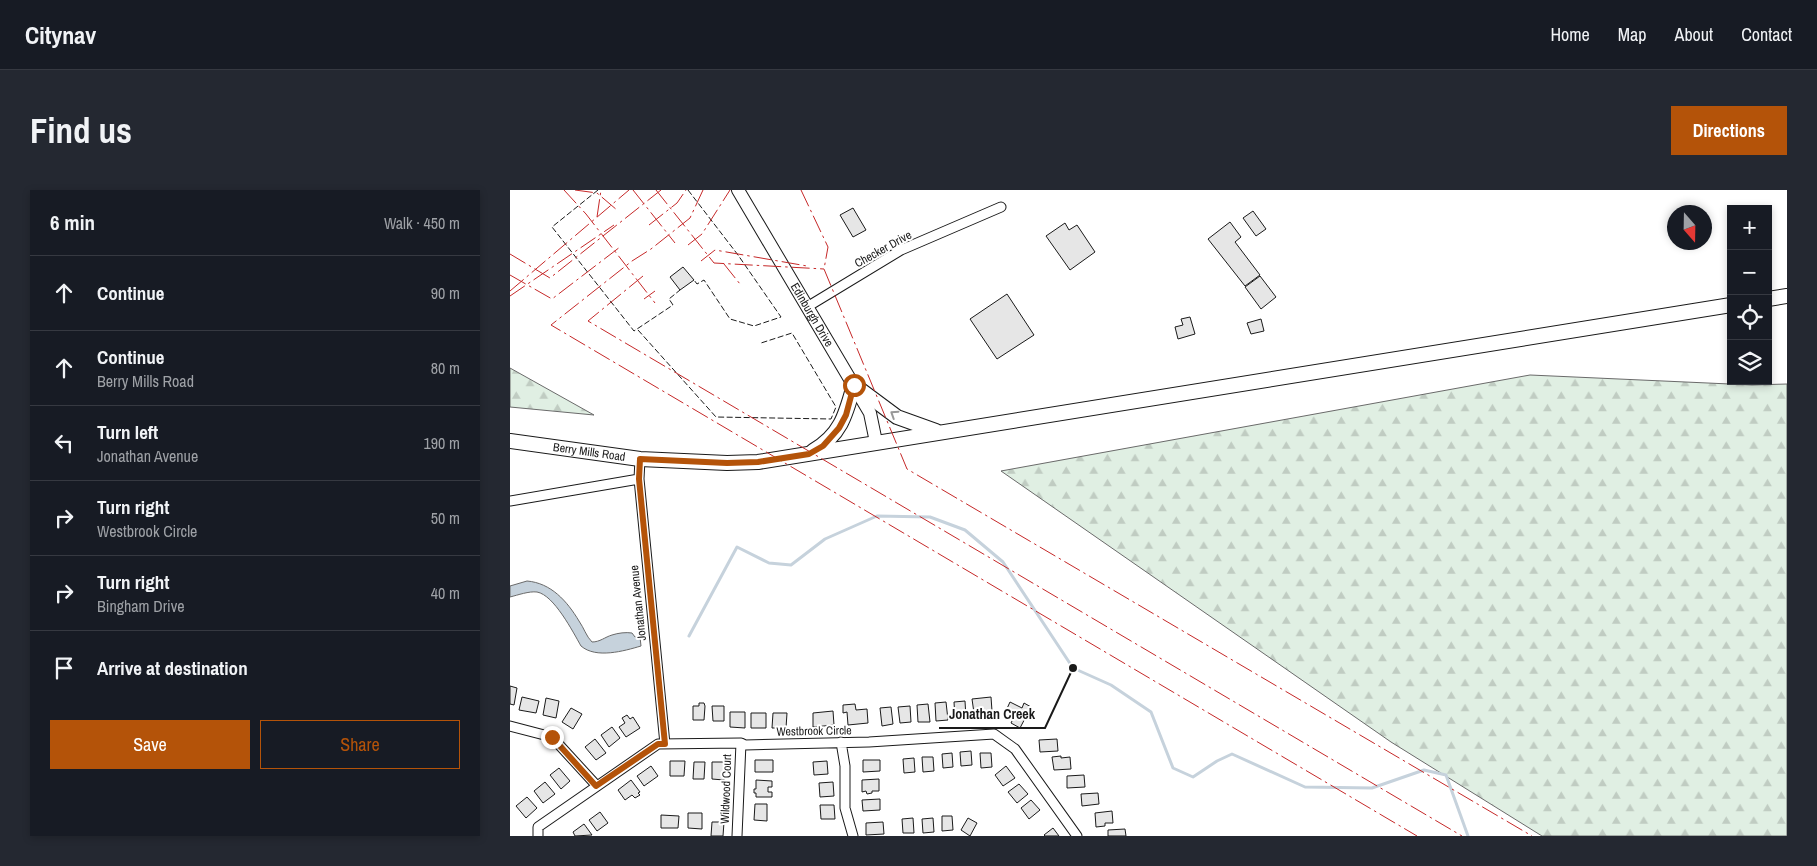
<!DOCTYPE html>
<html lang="en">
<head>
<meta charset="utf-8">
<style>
  :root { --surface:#171b24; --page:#242831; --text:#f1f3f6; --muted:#9ea1a6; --line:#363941; --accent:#b45309 }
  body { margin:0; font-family:"Archivo Narrow",sans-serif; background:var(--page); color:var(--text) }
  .controls { position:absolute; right:15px; top:15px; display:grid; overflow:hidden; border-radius:0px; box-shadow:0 2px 8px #0003 }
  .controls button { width:45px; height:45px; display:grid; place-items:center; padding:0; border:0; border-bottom:1px solid var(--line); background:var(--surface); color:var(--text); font:25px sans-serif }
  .compass { position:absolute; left:1157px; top:15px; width:45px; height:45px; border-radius:50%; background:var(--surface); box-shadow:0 2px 8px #0003; rotate:160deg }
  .stop { position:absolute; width:15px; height:15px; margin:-11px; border:4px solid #b45309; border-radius:50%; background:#fff }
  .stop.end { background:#b45309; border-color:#fff; box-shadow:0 1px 5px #0008 }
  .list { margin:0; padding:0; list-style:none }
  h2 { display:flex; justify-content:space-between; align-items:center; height:65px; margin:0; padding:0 20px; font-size:21px }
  h2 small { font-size:16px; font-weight:400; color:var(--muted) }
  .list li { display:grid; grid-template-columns:32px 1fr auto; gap:15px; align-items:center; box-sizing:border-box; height:75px; padding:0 20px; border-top:1px solid var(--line) }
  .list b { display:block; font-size:19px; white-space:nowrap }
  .list p { margin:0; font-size:16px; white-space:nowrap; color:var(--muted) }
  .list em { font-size:16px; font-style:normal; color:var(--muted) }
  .actions { display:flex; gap:10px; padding:15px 20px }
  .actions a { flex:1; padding:11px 0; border:1px solid var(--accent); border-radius:0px; text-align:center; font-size:18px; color:var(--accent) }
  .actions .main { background:var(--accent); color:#fff }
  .icon { flex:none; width:28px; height:28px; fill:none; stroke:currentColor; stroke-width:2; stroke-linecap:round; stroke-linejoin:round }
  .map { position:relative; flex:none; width:1277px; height:646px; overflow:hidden; border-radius:0px }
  header { display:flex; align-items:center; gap:30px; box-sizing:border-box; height:70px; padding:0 25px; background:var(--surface); border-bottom:1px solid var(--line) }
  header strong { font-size:24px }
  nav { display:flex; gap:28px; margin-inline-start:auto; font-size:18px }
  .intro { display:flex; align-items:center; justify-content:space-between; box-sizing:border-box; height:120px; padding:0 30px }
  h1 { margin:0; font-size:35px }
  .button { padding:12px 22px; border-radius:0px; background:var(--accent); color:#fff; font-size:18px; font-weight:700 }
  main { display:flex; gap:30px; padding:0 30px }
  aside { flex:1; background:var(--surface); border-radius:0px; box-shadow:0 2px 8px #0003 }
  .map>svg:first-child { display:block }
</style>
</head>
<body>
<header>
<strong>Citynav</strong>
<nav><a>Home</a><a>Map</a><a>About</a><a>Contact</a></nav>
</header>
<div class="intro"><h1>Find us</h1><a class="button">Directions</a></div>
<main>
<aside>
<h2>6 min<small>Walk · 450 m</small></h2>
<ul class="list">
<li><svg class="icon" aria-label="ahead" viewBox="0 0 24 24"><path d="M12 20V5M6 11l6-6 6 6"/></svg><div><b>Continue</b></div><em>90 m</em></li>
<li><svg class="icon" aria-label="ahead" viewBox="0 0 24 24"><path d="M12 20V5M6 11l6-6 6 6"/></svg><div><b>Continue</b><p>Berry Mills Road</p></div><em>80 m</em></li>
<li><svg class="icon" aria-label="left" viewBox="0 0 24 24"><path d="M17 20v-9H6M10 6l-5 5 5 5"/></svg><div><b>Turn left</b><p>Jonathan Avenue</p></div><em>190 m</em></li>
<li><svg class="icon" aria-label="right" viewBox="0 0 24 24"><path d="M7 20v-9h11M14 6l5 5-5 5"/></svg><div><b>Turn right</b><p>Westbrook Circle</p></div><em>50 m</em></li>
<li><svg class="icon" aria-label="right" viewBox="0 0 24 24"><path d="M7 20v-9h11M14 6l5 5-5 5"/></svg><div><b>Turn right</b><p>Bingham Drive</p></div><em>40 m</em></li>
<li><svg class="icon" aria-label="arrive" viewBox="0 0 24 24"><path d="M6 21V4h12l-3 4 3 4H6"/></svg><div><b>Arrive at destination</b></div></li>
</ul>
<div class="actions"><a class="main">Save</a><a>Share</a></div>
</aside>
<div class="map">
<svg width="1277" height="646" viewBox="0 0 1277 646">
  <defs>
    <pattern id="forest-firs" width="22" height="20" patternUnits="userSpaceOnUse" patternTransform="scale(1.25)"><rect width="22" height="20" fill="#e0efe3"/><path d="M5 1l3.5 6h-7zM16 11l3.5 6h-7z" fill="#c0ccc2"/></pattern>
  </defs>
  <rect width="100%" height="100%" fill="#fff"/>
  <path fill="url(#forest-firs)" stroke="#6a6a6a" d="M0 178 84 225 0 217Z
    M1020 185 1242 195 1277 194V646H1032L881 552 491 281Z"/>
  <path fill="#c6d2dc" stroke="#6a6a6a" d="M17 391C41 393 57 411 69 431 74 438 76 446 82 452 90 452 95 447 102 445 108 443 116 442 122 443L125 447H130L131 456C114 461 86 469 71 456 63 442 44 405 27 402 19 401 8 405 0 407V396Z"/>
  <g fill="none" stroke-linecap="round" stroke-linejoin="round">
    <path stroke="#c6d2dc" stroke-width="3" d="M179 446 227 357 259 373 281 375 315 349 367 326 420 327 455 340 493 372 563 478 601 495 641 522 663 578 683 587 707 571 722 564 795 597 862 598 914 580 936 585 958 646"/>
  </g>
  <path fill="#e6e6e6" stroke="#1a1a1a" d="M343 18 356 40 343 47 330 25Z
    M743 21 756 39 746 46 733 28Z
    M720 32 731 47 725 52 750 85 735 96 698 49Z
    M555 33 559 40 567 35 585 62 560 80 536 46Z
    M173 77 184 90 170 100 160 87Z
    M750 86 766 107 751 119 735 97Z
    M497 104 524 145 487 169 460 129Z
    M680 127 685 144 668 149 665 137 673 135 671 129Z
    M751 129 754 141 741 144 737 133Z
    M0 496 7 498 4 515 0 514Z
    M12 507 29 511 26 523 9 520Z
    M481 507 482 521 464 523 462 509Z
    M36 508 49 511 46 528 33 525Z
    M455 511 456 528 445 529 444 512Z
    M436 512 438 530 426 531 425 513Z
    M500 512 512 518 514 513 521 517 510 538 501 533 503 529 494 525Z
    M189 513H194L195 516 194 530H183V516H189Z
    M345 514 346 520 357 519 358 533 338 535 337 522 333 523V515Z
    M418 514 420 532H408L407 515Z
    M202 516H214V531H203Z
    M400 516 401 532 390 533 388 517Z
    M381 517 383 534 372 536 370 518Z
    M61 518 72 524 63 539 52 532Z
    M323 521 324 535 303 537V523Z
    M220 522H235V538L220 537Z
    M241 523H256V538H241Z
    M263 523H277L276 538H262Z
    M117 525 120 529 123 527 130 538 116 547 109 537 115 533 112 528Z
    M102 537 110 548 99 557 91 545Z
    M85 549 96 563 86 570 75 557Z
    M547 549 548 561 530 562 529 550Z
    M461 561 462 575 451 576 450 562Z
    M442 563 443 577 433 578 432 564Z
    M470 563H481L482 577 471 578Z
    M551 566V568L560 567 561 579 544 580 542 567Z
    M412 567H423L424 581 413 582Z
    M404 568 405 582 394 583 393 569Z
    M245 570H263V582H245Z
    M353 570H370V581L353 582Z
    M160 571H175L174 586H160Z
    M317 571 318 584 304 585 303 572Z
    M184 572H195L194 589H183Z
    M202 572H215L214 590 202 589Z
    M141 576 148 586 134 596 127 586Z
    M496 576 505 588 493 596 485 585Z
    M49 578 60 591 51 599 40 585Z
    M574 585 575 597 557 598V586Z
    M369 589V601H362V603L357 604 356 601 352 602V590Z
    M121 590 130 602 128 603 130 605 125 608 122 605 115 610 108 600Z
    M246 590 262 591V597H258V602H262V607H246V603H244V599H246Z
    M35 592 45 604 33 613 24 601Z
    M323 592 324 606 310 607 309 593Z
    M509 594 518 604 507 613 498 602Z
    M588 603 589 614 572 616 571 604Z
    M17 607 27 618 16 628 6 616Z
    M370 609V620L353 621 352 610Z
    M521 610 530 620 519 629 511 618Z
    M245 614H257V631L244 630Z
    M310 615H324L325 629H311Z
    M602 621 603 633H595V636L586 637 585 623Z
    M90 622 98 633 87 641 79 630Z
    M178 623H192V639L178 638Z
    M151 625 169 626 168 638H151Z
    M432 626H442L443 640 432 641Z
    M403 628 404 643H393L392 629Z
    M423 628 424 642 413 643 412 629Z
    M458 628 467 633 460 646 451 640Z
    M202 632H214L213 646H201Z
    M373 632 374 644 356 645V633Z
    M74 634 82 645 65 646 63 642Z
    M543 638 549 646H535L534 645Z
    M615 639 616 646H598V640Z"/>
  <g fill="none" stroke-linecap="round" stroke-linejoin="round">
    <defs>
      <path id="street" d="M297 117 391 60 491 17
        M130 269 129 289 155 554
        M0 311 129 289
        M0 536 42 547 86 595
        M331 552 335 576V618L343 646
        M28 646V637L148 554 231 553 235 555 359 552 484 544 505 559 567 646
        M227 646 231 553"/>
      <g id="secondary">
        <path id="s1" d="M228 0 360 223 366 252"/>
      </g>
      <g id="primary">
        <path d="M1258 109 1277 106"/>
        <path id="s2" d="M0 251 130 269 217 273 248 272 1221 115"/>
        <path d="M303 261C331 245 336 224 344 195L387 227 426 241"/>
      </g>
    </defs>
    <use href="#street" stroke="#1a1a1a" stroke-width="11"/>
    <use href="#secondary" stroke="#1a1a1a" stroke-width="14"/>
    <use href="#primary" stroke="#1a1a1a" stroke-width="16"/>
    <use href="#street" stroke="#fff" stroke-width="9"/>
    <use href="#secondary" stroke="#fff" stroke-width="12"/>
    <use href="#primary" stroke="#fff" stroke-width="14"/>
    <path stroke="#1a1a1a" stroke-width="1" stroke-dasharray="6 2.5" stroke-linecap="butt" d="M88 0 42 37 124 141 163 115 159 109 170 100
      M178 0 228 65 271 127 244 136 220 129 194 90 187 94 184 90
      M128 140 206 227 321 229 326 217 282 143 251 153"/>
    <path stroke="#c62828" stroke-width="1" stroke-dasharray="18 4 2.5 4" stroke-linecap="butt" d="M54 0 76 24 145 113
      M65 0 87 3 107 20
      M123 0 165 53
      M146 0 204 73 314 79
      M193 0 180 28 141 59 122 71 41 135 907 646
      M291 0 318 57 314 79 397 279 1022 646
      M87 27 91 0
      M139 35 167 13 176 0
      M178 55 192 44 220 0
      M0 64 40 88 151 0
      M191 71 205 60 297 76
      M214 74 230 94
      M0 85 42 109 110 57
      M133 86 78 131 952 646
      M0 101 119 0
      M0 106 104 35
      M134 109 145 101"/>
  </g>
  <defs><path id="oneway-chevron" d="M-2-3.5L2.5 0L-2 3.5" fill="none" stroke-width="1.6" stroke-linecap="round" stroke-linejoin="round" transform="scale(1.25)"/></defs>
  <use stroke="#989898" href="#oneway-chevron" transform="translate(384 224) rotate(-147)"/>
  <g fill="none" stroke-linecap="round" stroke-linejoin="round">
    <path stroke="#b45309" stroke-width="6" d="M42 547 86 596 148 554H155L129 289 130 269 217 273 248 272 299 264 313 256 329 238 336 225 344 195"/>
  </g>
  <g text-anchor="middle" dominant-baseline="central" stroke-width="4" stroke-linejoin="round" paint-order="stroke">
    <g font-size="12" fill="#1a1a1a" stroke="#fff">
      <text transform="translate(373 59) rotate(-29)">Checker Drive</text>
      <text stroke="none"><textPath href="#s1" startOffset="145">Edinburgh Drive</textPath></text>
      <text stroke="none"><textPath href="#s2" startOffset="80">Berry Mills Road</textPath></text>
      <text transform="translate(128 413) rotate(-96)">Jonathan Avenue</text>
      <text transform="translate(304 541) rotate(-1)">Westbrook Circle</text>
      <text transform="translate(216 599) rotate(-88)">Wildwood Court</text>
    </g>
  </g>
  <path fill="none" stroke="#1a1a1a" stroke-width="2" d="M563 478L535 538H429"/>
  <circle fill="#1a1a1a" stroke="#fff" stroke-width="2" cx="563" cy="478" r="5"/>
  <g font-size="14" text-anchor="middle" font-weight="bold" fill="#1a1a1a" stroke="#fff" stroke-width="4" stroke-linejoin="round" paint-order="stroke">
    <text x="482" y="529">Jonathan Creek</text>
  </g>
</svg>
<div class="controls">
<button>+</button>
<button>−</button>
<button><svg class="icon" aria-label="locate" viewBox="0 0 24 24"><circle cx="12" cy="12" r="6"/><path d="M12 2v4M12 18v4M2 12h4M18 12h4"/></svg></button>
<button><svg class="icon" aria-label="layers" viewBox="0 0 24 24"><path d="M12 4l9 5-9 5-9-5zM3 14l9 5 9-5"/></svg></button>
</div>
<svg class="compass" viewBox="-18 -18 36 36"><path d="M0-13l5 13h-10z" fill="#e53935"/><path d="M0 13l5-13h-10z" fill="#9ea1a6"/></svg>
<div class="stop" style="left:344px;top:195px"></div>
<div class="stop end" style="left:42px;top:547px"></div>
</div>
</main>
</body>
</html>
